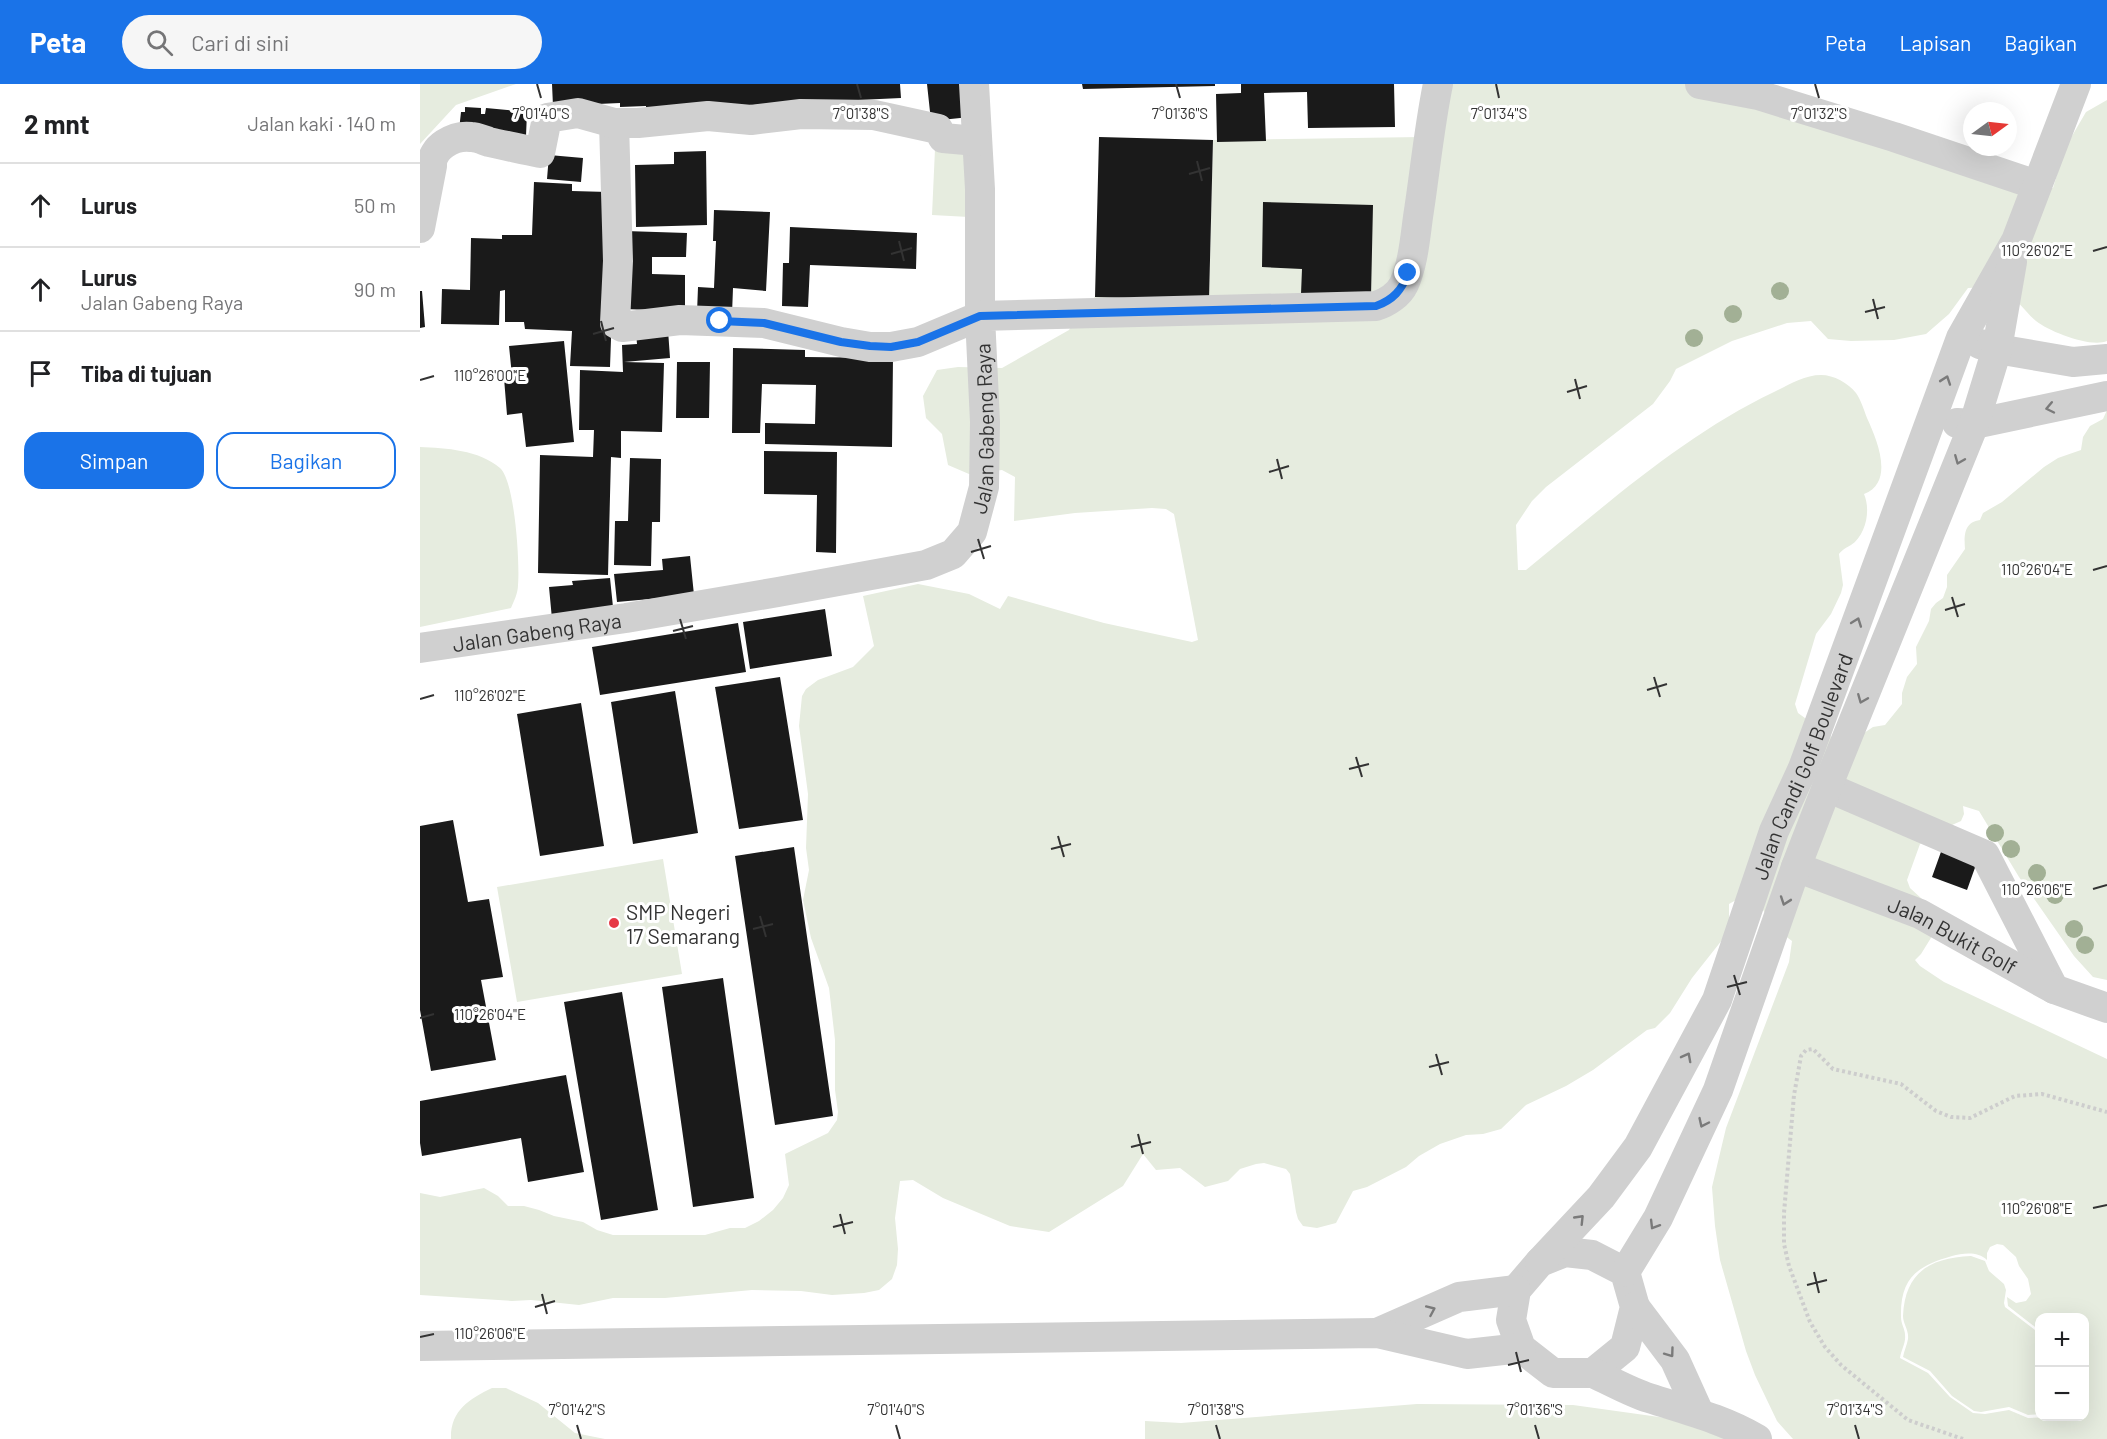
<!DOCTYPE html>
<html lang="id">
<head>
<meta charset="utf-8">
<style>
  :root { --surface:#fff; --page:#f6f6f6; --text:#202124; --muted:#757577; --line:#e0e0e0; --accent:#1a73e8 }
  body { margin:0; font-family:Barlow,sans-serif; background:var(--page); color:var(--text) }
  .controls { position:absolute; right:18px; bottom:18px; display:grid; overflow:hidden; border-radius:12px; box-shadow:0 6px 24px #0002 }
  .controls button { width:54px; height:54px; display:grid; place-items:center; padding:0; border:0; border-bottom:2px solid var(--line); background:var(--surface); color:var(--text); font:30px sans-serif }
  .compass { position:absolute; left:1543px; top:18px; width:54px; height:54px; border-radius:50%; background:var(--surface); box-shadow:0 6px 24px #0002; rotate:75deg }
  .stop { position:absolute; width:18px; height:18px; margin:-14px; border:4px solid #1a73e8; border-radius:50%; background:#fff }
  .stop.end { background:#1a73e8; border-color:#fff; box-shadow:0 2px 6px #0008 }
  .list { margin:0; padding:0; list-style:none }
  h2 { display:flex; justify-content:space-between; align-items:center; height:78px; margin:0; padding:0 24px; font-size:26px }
  h2 small { font-size:20px; font-weight:400; color:var(--muted) }
  .list li { display:grid; grid-template-columns:39px 1fr auto; gap:18px; align-items:center; box-sizing:border-box; height:84px; padding:0 24px; border-top:2px solid var(--line) }
  .list b { display:block; font-size:22px; white-space:nowrap }
  .list p { margin:0; font-size:20px; white-space:nowrap; color:var(--muted) }
  .list em { font-size:20px; font-style:normal; color:var(--muted) }
  .actions { display:flex; gap:12px; padding:18px 24px }
  .actions a { flex:1; padding:14px 0; border:2px solid var(--accent); border-radius:18px; text-align:center; font-size:21px; color:var(--accent) }
  .actions .main { background:var(--accent); color:#fff }
  .icon { flex:none; width:33px; height:33px; fill:none; stroke:currentColor; stroke-width:2; stroke-linecap:round; stroke-linejoin:round }
  .map { position:relative; flex:none; width:1687px; height:1355px; overflow:hidden }
  header { display:flex; align-items:center; gap:36px; box-sizing:border-box; height:84px; padding:0 30px; background:var(--accent); color:#fff }
  header strong { font-size:28px }
  nav { display:flex; gap:33px; margin-inline-start:auto; font-size:21px }
  .search { width:420px; height:54px; background:var(--page); display:flex; align-items:center; gap:15px; box-sizing:border-box; padding:0 21px; border-radius:33px; color:var(--muted); font-size:22px }
  main { display:flex }
  aside { flex:1; background:var(--surface) }
  .map>svg:first-child { display:block }
</style>
</head>
<body>
<header>
<strong>Peta</strong>
<div class="search"><svg class="icon" aria-label="search" viewBox="0 0 24 24"><circle cx="10" cy="10" r="6"/><path d="M15 15l6 6"/></svg>Cari di sini</div>
<nav><a>Peta</a><a>Lapisan</a><a>Bagikan</a></nav>
</header>
<main>
<aside>
<h2>2 mnt<small>Jalan kaki · 140 m</small></h2>
<ul class="list">
<li><svg class="icon" aria-label="ahead" viewBox="0 0 24 24"><path d="M12 20V5M6 11l6-6 6 6"/></svg><div><b>Lurus</b></div><em>50 m</em></li>
<li><svg class="icon" aria-label="ahead" viewBox="0 0 24 24"><path d="M12 20V5M6 11l6-6 6 6"/></svg><div><b>Lurus</b><p>Jalan Gabeng Raya</p></div><em>90 m</em></li>
<li><svg class="icon" aria-label="arrive" viewBox="0 0 24 24"><path d="M6 21V4h12l-3 4 3 4H6"/></svg><div><b>Tiba di tujuan</b></div></li>
</ul>
<div class="actions"><a class="main">Simpan</a><a>Bagikan</a></div>
</aside>
<div class="map">
<svg width="1687" height="1355" viewBox="0 0 1687 1355">
  <rect width="100%" height="100%" fill="#fff"/>
  <path fill="#e6ecdf" fill-rule="evenodd" d="M0 0H96L36 21 0 60Z
    M1030 0H1265L1337 13 1617 104H1633L1645 64 1666 28 1687 16V257C1671 264 1630 248 1616 237 1606 229 1597 214 1585 208 1575 203 1559 203 1548 204L1529 230 1506 250 1474 256 1431 257 1408 255 1391 237 1367 239 1312 257 1256 285 1250 297 1233 320 1126 403 1112 417 1096 441 1098 486H1106C1185 422 1262 352 1354 308 1369 301 1384 291 1401 291 1414 291 1428 299 1436 309 1441 316 1444 326 1447 334 1457 356 1475 398 1444 410 1451 426 1446 451 1431 461 1426 464 1423 465 1419 470L1423 501 1421 509 1411 530 1396 550 1375 620 1378 629 1417 657 1441 651 1453 643 1465 641 1482 620V609L1487 593 1497 580 1496 563 1509 537 1511 525 1516 519 1523 514 1527 503V491L1545 465C1544 452 1544 438 1560 436L1563 429 1582 418 1624 383 1638 374 1661 366 1663 353 1670 342 1683 335 1687 326V896L1673 893 1654 872 1599 793 1559 727 1543 722 1544 730 1541 737 1514 749 1500 760 1487 796 1490 804 1502 815 1514 849 1501 870 1495 876 1500 882 1524 898 1687 975V1355H1373L1357 1337 1335 1291 1326 1267 1300 1176 1295 1142 1292 1103 1306 1044 1369 878 1372 857C1355 845 1341 825 1332 807L1309 820V838L1306 851 1272 894 1250 929 1235 944 1227 946 1173 986 1146 1002 1106 1021 1081 1045 1063 1050 1046 1051 1020 1060 999 1072 986 1083 947 1103 933 1107 916 1139 897 1144 883 1142 878 1135 876 1128 870 1090 866 1085 844 1079 836 1080 820 1085 808 1097 785 1103 760 1084 736 1086 723 1070 703 1102 629 1148 590 1142 523 1114 493 1096 480 1097 475 1134 478 1165 477 1181 472 1195 459 1206 444 1209 412 1211 381 1207 332 1206 245 1214H193L159 1221 111 1216 92 1217 0 1211V1109L20 1113 64 1104 78 1112 88 1122H104L119 1126 134 1132 163 1138 177 1146 193 1151H285L310 1144H325L339 1137 353 1126 363 1114 369 1101 365 1070 408 1049 417 1036 418 1028 415 1006V956L409 904 391 854 383 816 389 786 386 764 388 710 379 642 382 612 386 605 398 596 433 583 454 562 443 512 498 500 549 510 580 525 588 512 684 539 772 558 778 556 754 430 746 425 732 424 655 429 594 437 595 393 582 386 549 390 528 381 522 350 506 334 503 312 517 286 538 283 582 284 649 246 663 222 675 213 789 216 793 56 1001 53ZM1577 1160 1583 1161 1596 1173 1599 1182 1608 1195 1611 1210 1606 1217 1596 1219 1587 1213 1588 1222 1619 1246 1620 1234H1664V1332L1608 1334 1589 1326 1565 1330 1553 1329 1530 1313 1508 1289 1480 1274C1481 1266 1486 1259 1485 1251 1485 1245 1481 1240 1481 1233 1480 1194 1497 1182 1532 1172 1543 1169 1558 1167 1567 1176V1169L1570 1163Z
    M515 65 553 67 549 133 512 131Z
    M0 363C26 364 59 366 80 384 95 397 100 480 98 501 98 509 94 517 91 524L0 543Z
    M243 775 262 890 97 918 77 803Z
    M1551 1172 1565 1177 1569 1187 1584 1200 1586 1206 1584 1219 1585 1223 1619 1249V1330L1608 1331 1589 1323 1561 1328 1554 1327 1532 1312 1510 1287 1483 1273C1484 1267 1487 1261 1488 1255 1489 1246 1483 1240 1483 1232 1485 1188 1510 1174 1551 1172Z
    M72 1304H86L118 1319 155 1349 185 1355H31C30 1327 49 1315 72 1304Z
    M997 1320 1153 1321 1275 1338 1317 1355H725V1337L761 1339Z"/>
  <path fill="#1a1a1a" d="M132 0H480L481 14 226 26V22L200 23V19L133 22Z
    M507 0H547L550 33 511 37Z
    M662 0H795V2L663 5Z
    M821 0H974L975 43 888 44 887 8 844 9 846 57 797 58 796 10 821 9Z
    M45 23 61 24V30H65L66 24 107 28 106 52 39 46 41 28H45Z
    M679 53 793 56 789 216 675 213Z
    M286 67 287 141 216 143 215 81 254 80V68Z
    M129 71 163 74 161 98 127 95Z
    M114 98 152 100V107L188 108 193 200 190 283 150 282 152 247 105 245 104 238H85V206L80 207 79 241 21 240 22 205 50 206 51 154 82 155V151H112Z
    M843 118 953 121 951 212 881 210 882 185 842 183Z
    M294 126 350 128 346 207 313 204 312 230 277 229 278 203 294 204 296 157H293Z
    M370 143 497 149 496 185 390 181 388 223 362 222 363 179H369Z
    M205 147 267 149 266 173H232V190L265 191V227L203 225Z
    M0 207H2L5 243 0 244Z
    M248 246 250 274 204 278 244 279 242 348 201 347V374L191 373 188 491 118 489 120 371 173 373 174 346H159L160 286 203 288 202 261 217 260 216 249Z
    M144 257 154 358 106 363 102 329 87 331 84 294 92 292 89 262Z
    M313 264 385 266V273L473 274 472 363 345 360V339L395 340 396 301 342 300 340 349H312Z
    M257 278H290L289 334H256Z
    M344 367 417 368 416 469 396 468 397 411 344 410Z
    M210 374 241 375 240 438H232L231 482 194 481 195 437H208Z
    M270 472 274 511 197 518 194 490 243 486 242 475Z
    M190 494 193 523 132 535 129 503 153 501 152 497Z
    M405 525 412 572 330 585 323 538Z
    M318 539 326 588 180 611 172 563Z
    M360 593 383 736 319 745 295 603Z
    M255 607 278 749 213 760 191 618Z
    M161 619 184 762 120 772 97 630Z
    M33 736 48 818 69 815 83 893 61 896 76 976 11 987 0 926V742Z
    M374 763 413 1032 355 1041 315 772Z
    M1522 765 1557 778 1547 806 1512 793Z
    M303 894 334 1114 273 1123 242 903Z
    M202 908 238 1126 181 1136 144 918Z
    M146 991 164 1088 108 1098 101 1054 2 1072 0 1059V1017Z"/>
  <g fill="none" stroke-linecap="round" stroke-linejoin="round">
    <path stroke="#cdcdcd" stroke-width="4" stroke-dasharray="3 3" stroke-linecap="butt" d="M1543 1355 1488 1336 1421 1281 1405 1263 1390 1238 1369 1182 1364 1160V1129L1374 1011 1381 972 1386 966 1393 965 1413 985 1481 1000 1516 1027 1531 1033 1550 1034 1595 1012 1622 1010 1687 1028"/>
    <g stroke="#d0d0d0" stroke-width="30">
      <path d="M1280 0 1338 11 1474 53 1617 101"/>
      <path d="M194 39 198 177 195 239 202 243 260 236 344 239 421 258 450 263H471L498 258 560 232V105L554 0"/>
      <path d="M0 144 12 82C11 63 34 51 51 53 57 53 63 56 69 58 86 62 103 65 120 69L127 34 158 29 194 39H218L288 32 331 36 381 30 454 31 518 45 523 54 557 57"/>
      <path d="M1560 260 1577 265 1653 278 1687 275"/>
      <path d="M1537 339 1554 340 1687 312"/>
      <path id="s1" d="M0 564 206 534 358 508 506 481 533 470 552 448 564 403 565 338 560 232 956 222C966 219 979 211 984 200 993 180 995 155 998 133 1005 88 1009 44 1018 0"/>
      <path d="M1407 703 1565 771 1634 905"/>
      <path id="s2" d="M1376 783 1500 830 1634 905 1687 924"/>
      <path d="M1145 1168 1172 1171 1205 1188 1215 1223 1205 1263 1173 1289H1133L1101 1264 1091 1236 1096 1206 1120 1178Z"/>
      <path id="s3" d="M1120 1178 1181 1113 1218 1063 1297 916 1354 747 1383 684 1541 254 1596 157 1656 0"/>
      <path d="M1205 1188 1238 1134 1298 1006 1376 783 1407 703 1554 340 1577 265 1592 178"/>
      <path d="M1215 1223 1255 1276 1279 1329"/>
      <path d="M957 1249 1039 1213 1096 1206"/>
      <path d="M0 1262 957 1249 1047 1270 1101 1264"/>
      <path d="M1173 1289C1191 1297 1210 1308 1229 1314 1266 1326 1303 1335 1337 1355"/>
    </g>
  </g>
  <g fill="#a2b095">
    <circle cx="1360" cy="207" r="9"/>
    <circle cx="1313" cy="230" r="9"/>
    <circle cx="1274" cy="254" r="9"/>
    <circle cx="1575" cy="749" r="9"/>
    <circle cx="1591" cy="765" r="9"/>
    <circle cx="1617" cy="789" r="9"/>
    <circle cx="1635" cy="811" r="9"/>
    <circle cx="1654" cy="845" r="9"/>
    <circle cx="1665" cy="861" r="9"/>
  </g>
  <defs><path id="oneway-chevron" d="M-2-3.5L2.5 0L-2 3.5" fill="none" stroke-width="1.6" stroke-linecap="round" stroke-linejoin="round" transform="scale(1.5)"/></defs>
  <g stroke="#7a7a7a">
    <use href="#oneway-chevron" transform="translate(1526 296) rotate(-71)"/>
    <use href="#oneway-chevron" transform="translate(1630 324) rotate(168)"/>
    <use href="#oneway-chevron" transform="translate(1539 376) rotate(112)"/>
    <use href="#oneway-chevron" transform="translate(1437 538) rotate(-70)"/>
    <use href="#oneway-chevron" transform="translate(1442 615) rotate(112)"/>
    <use href="#oneway-chevron" transform="translate(1365 817) rotate(109)"/>
    <use href="#oneway-chevron" transform="translate(1267 973) rotate(-62)"/>
    <use href="#oneway-chevron" transform="translate(1283 1039) rotate(115)"/>
    <use href="#oneway-chevron" transform="translate(1160 1135) rotate(-46)"/>
    <use href="#oneway-chevron" transform="translate(1234 1141) rotate(121)"/>
    <use href="#oneway-chevron" transform="translate(1011 1226) rotate(-24)"/>
    <use href="#oneway-chevron" transform="translate(1250 1269) rotate(54)"/>
  </g>
  <g fill="none" stroke-linecap="round" stroke-linejoin="round">
    <path stroke="#1a73e8" stroke-width="8" d="M300 237 344 239 421 258 450 262 471 263 498 258 560 232 956 222C973 216 982 206 988 189"/>
  </g>
  <path fill="none" stroke="#333" stroke-width="2" d="M117 0 121 14M437 0 441 14M756 0 760 14M1076 0 1079 14M1395 0 1399 14M777 77 782 97M769 90 790 84M479 157 484 177M1673 167 1687 163M471 170 492 164M1453 215 1458 235M1445 228 1465 223M181 237 186 257M173 250 194 244M1155 295 1160 315M0 296 14 292M1147 308 1167 302M857 375 862 395M849 388 869 382M558 455 564 475M551 468 571 462M1673 486 1687 482M1532 513 1538 533M1525 526 1545 520M260 535 266 555M253 547 273 542M1234 593 1240 613M1227 606 1247 600M0 615 14 611M936 673 942 693M929 685 949 680M638 752 644 773M631 765 651 760M1673 805 1687 801M340 832 346 853M333 845 353 840M1314 891 1320 911M1307 903 1327 898M0 934 14 930M1016 970 1022 991M1009 983 1029 978M718 1050 723 1070M711 1063 731 1058M1673 1124 1687 1121M420 1130 425 1150M413 1143 433 1138M1394 1188 1399 1209M1387 1201 1407 1196M122 1210 127 1230M115 1223 135 1217M0 1253 14 1250M1096 1268 1101 1288M1088 1281 1109 1276M157 1341 161 1355M476 1341 480 1355M796 1341 800 1355M1115 1341 1119 1355M1435 1341 1439 1355"/>
  <circle fill="#e63946" stroke="#fff" stroke-width="2" cx="194" cy="839" r="6"/>
  <g text-anchor="middle" dominant-baseline="central" stroke-width="6" stroke-linejoin="round" paint-order="stroke">
    <g font-size="21" fill="#333" stroke="#fff">
      <text stroke="none"><textPath href="#s1" startOffset="676">Jalan Gabeng Raya</textPath></text>
      <text stroke="none"><textPath href="#s1" startOffset="118">Jalan Gabeng Raya</textPath></text>
      <text stroke="none"><textPath href="#s3" startOffset="567">Jalan Candi Golf Boulevard</textPath></text>
      <text stroke="none"><textPath href="#s2" startOffset="171">Jalan Bukit Golf</textPath></text>
    </g>
    <g font-size="21" fill="#333" stroke="#fff" text-anchor="start">
      <text x="206" y="827">SMP Negeri<tspan x="206" dy="24">17 Semarang</tspan></text>
    </g>
  </g>
  <g font-size="15" text-anchor="middle" fill="#333" stroke="#fff" stroke-width="6" stroke-linejoin="round" paint-order="stroke">
    <text x="760" y="35">7°01'36"S</text>
    <text x="1399" y="35">7°01'32"S</text>
    <text x="121" y="35">7°01'40"S</text>
    <text x="441" y="35">7°01'38"S</text>
    <text x="1079" y="35">7°01'34"S</text>
    <text x="1617" y="172">110°26'02"E</text>
    <text x="70" y="297">110°26'00"E</text>
    <text x="1617" y="491">110°26'04"E</text>
    <text x="70" y="617">110°26'02"E</text>
    <text x="1617" y="811">110°26'06"E</text>
    <text x="70" y="936">110°26'04"E</text>
    <text x="1617" y="1130">110°26'08"E</text>
    <text x="70" y="1255">110°26'06"E</text>
    <text x="157" y="1331">7°01'42"S</text>
    <text x="476" y="1331">7°01'40"S</text>
    <text x="796" y="1331">7°01'38"S</text>
    <text x="1115" y="1331">7°01'36"S</text>
    <text x="1435" y="1331">7°01'34"S</text>
  </g>
</svg>
<div class="controls">
<button>+</button>
<button>−</button>
</div>
<svg class="compass" viewBox="-18 -18 36 36"><path d="M0-13l5 13h-10z" fill="#e53935"/><path d="M0 13l5-13h-10z" fill="#757577"/></svg>
<div class="stop" style="left:300px;top:237px"></div>
<div class="stop end" style="left:988px;top:189px"></div>
</div>
</main>
</body>
</html>
